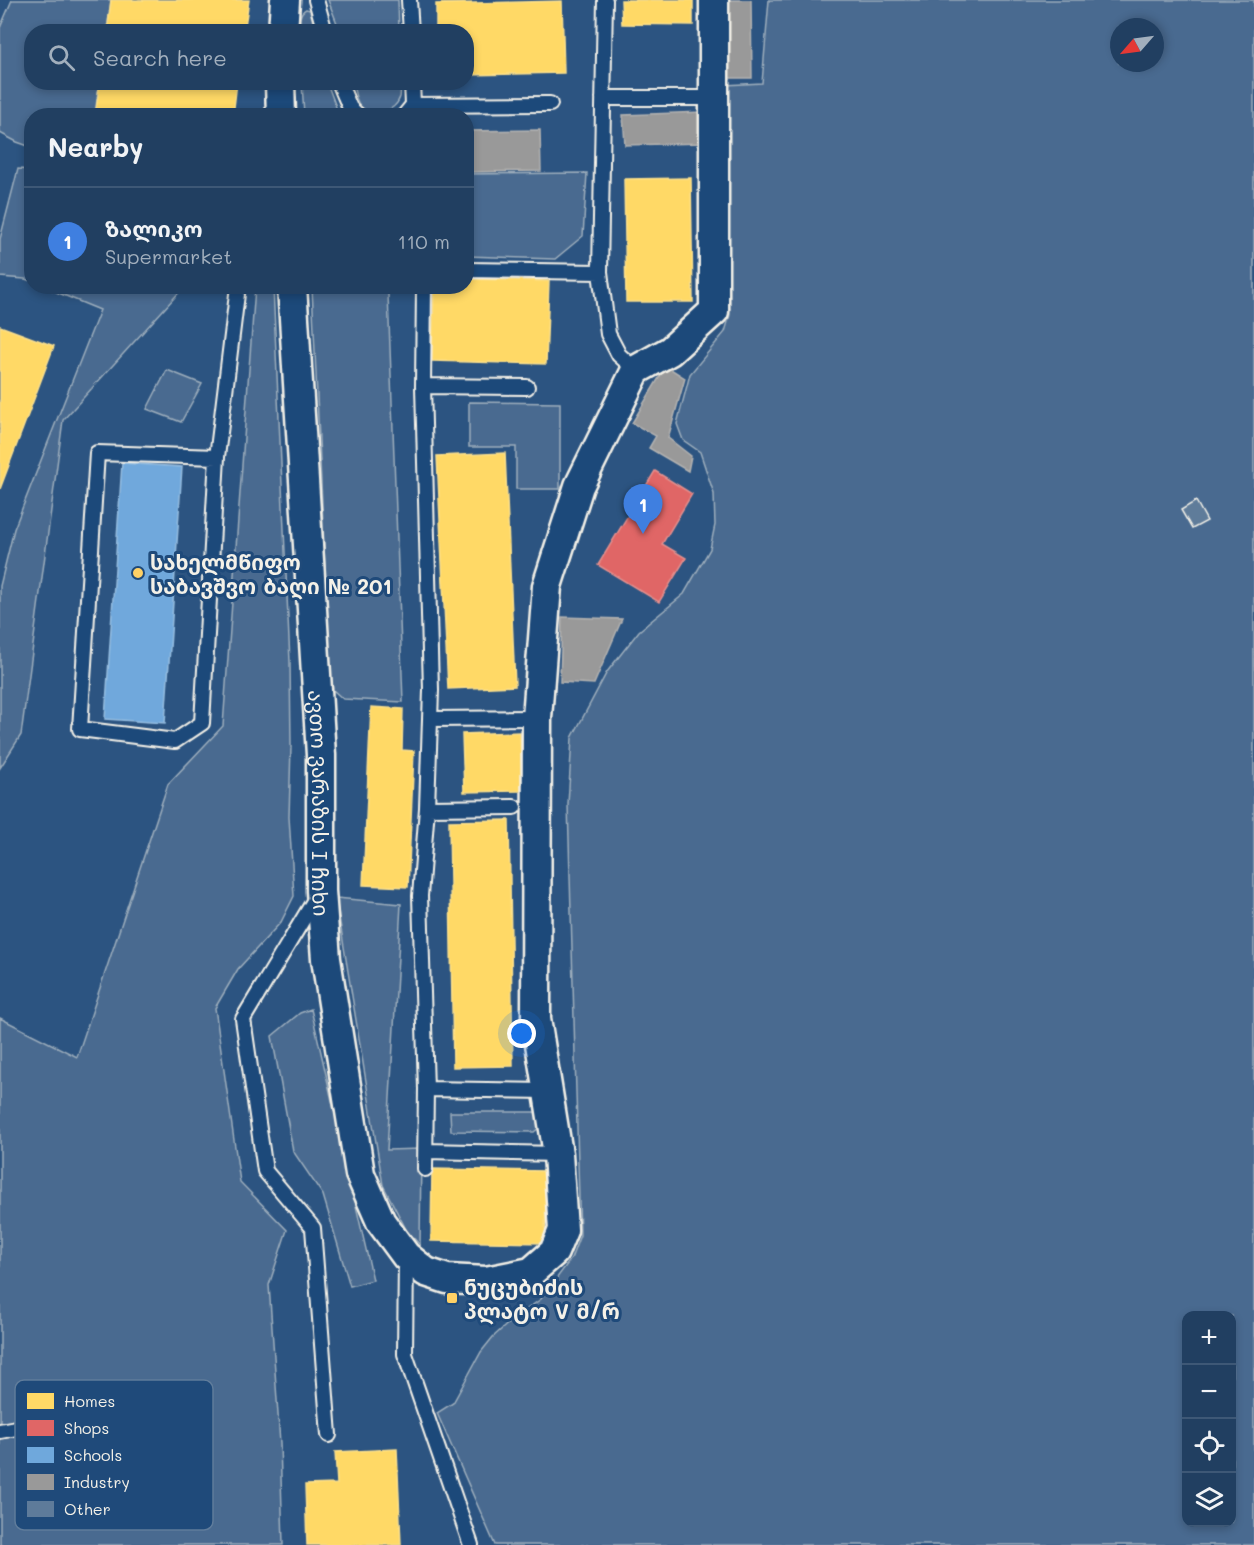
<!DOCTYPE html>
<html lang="en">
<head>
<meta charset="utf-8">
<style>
  :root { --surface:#213f61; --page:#2d4a6a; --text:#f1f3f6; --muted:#a2afbd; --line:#3e5876; --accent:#ffd166 }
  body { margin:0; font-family:Mali,"Noto Sans Georgian",sans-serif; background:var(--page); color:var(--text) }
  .controls { position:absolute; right:18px; bottom:18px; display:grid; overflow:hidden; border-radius:12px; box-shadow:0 3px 9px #0003 }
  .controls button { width:54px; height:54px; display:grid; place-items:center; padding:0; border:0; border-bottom:2px solid var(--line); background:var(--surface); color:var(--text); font:30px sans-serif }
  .compass { position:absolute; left:1110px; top:18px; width:54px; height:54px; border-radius:50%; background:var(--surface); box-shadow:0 3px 9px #0003; rotate:242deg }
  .you { position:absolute; left:522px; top:1034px; width:21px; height:21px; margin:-15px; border:4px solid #fff; border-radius:50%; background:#1a73e8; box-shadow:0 0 0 9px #1a73e833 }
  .badge { display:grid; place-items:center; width:39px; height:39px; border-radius:50%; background:var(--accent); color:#fff; font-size:20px; font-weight:700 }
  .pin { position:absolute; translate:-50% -50px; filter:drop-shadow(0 2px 3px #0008) }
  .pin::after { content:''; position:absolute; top:32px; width:21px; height:18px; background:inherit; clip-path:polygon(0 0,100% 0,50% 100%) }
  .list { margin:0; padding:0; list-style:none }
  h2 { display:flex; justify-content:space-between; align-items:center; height:78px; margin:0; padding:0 24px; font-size:26px }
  h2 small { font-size:20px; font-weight:400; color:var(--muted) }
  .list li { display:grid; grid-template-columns:39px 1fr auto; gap:18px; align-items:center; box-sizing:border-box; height:108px; padding:0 24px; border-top:2px solid var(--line) }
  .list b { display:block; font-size:22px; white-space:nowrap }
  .list p { margin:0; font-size:20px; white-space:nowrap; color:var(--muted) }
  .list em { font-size:20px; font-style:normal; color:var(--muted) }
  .icon { flex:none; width:33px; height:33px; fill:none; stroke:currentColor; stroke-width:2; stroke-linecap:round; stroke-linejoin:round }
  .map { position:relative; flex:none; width:1254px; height:1545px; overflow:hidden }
  .search { position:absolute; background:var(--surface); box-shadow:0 3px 9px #0003; left:24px; top:24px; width:450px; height:66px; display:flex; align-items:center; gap:15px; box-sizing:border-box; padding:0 21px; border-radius:24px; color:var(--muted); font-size:22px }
  .panel { position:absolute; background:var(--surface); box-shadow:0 3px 9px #0003; left:24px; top:108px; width:450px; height:186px; border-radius:24px }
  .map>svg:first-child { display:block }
</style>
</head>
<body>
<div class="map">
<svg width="1254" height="1545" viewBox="0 0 1254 1545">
  <rect width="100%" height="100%" fill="#2c5481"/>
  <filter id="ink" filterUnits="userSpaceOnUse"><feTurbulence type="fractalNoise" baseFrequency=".0167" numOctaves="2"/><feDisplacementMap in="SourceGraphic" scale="12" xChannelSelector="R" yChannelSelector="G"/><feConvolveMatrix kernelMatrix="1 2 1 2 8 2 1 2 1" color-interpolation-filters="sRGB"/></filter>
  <g filter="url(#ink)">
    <path fill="#496b90" stroke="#9eaebc" stroke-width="1.5" fill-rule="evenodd" d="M12 0H111L107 31 32 32V82L99 83 95 115 32 116 31 147 17 142 0 133V28Z
      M328 0H398L399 31H340Z
      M769 0H1254V1545H495L437 1413 453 1403 481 1352 493 1337 513 1319 541 1299 571 1259 580 1235 568 804 572 738 607 672 639 631 684 594 710 549 715 525 714 494 700 452 683 440 677 424 690 374 725 332 730 315 725 85 762 83ZM1119 27H1155V63H1119ZM1186 1316H1232V1522H1186Z
      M306 9 310 10 315 31H300C300 23 298 13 306 9Z
      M302 83H327L339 115H304Z
      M353 83H400C400 87 401 93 400 97 395 113 371 119 360 106 356 100 354 90 353 83Z
      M18 169 31 170V281L25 279 0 277V239Z
      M587 173 583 236 555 259 467 256V174Z
      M44 287H184L63 420 21 735 0 768V586L14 529 100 310Z
      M255 287H273L290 662 291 746 289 817 294 896 281 922 238 969 215 1008 240 1182 287 1230 269 1285 280 1443 283 1545H0V1018L77 1057 168 784 223 726Z
      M312 287H392L388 294 403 702 343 699 333 690 330 677Z
      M167 370 202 384 181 422 147 409Z
      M469 402 560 403V489H516V447H469Z
      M336 898 401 904 387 1150 421 1149 420 1245 407 1231 383 1185Z
      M311 1009 373 1280 350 1286 323 1195 293 1151 272 1036 300 1013Z
      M450 1112H535L541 1126 534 1132 451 1131Z"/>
    <path fill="#ffd966" stroke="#fce08d" stroke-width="1.5" d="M111 0H249L244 32H107Z
      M621 0H693V25L622 24Z
      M562 1 564 73 466 75V32H436V4Z
      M100 82H237L233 116H95Z
      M691 178 693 302H626L624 179Z
      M466 279 549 281 546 364 432 361 434 286H466Z
      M0 326 54 346 0 489Z
      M505 453 515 686 448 689 437 456Z
      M371 707 403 709 402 750 414 751 408 887 363 885Z
      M520 732 522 791 464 792 462 734Z
      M509 820 513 1066 453 1067 449 821Z
      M432 1169 546 1171 545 1243 431 1241Z
      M397 1449 401 1545H307L305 1485 337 1484 335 1452Z"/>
    <path fill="#e06666" stroke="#e6908d" stroke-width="1.5" d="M655 471 692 494 662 544 686 558 659 602 598 565Z"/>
    <path fill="#6fa8dc" stroke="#97bee0" stroke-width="1.5" d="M122 463 182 467 165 723 105 719Z"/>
    <path fill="#999" stroke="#b4b3b1" stroke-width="1.5" d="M723 0H751L752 78H725Z
      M703 112 704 143 625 145 623 115Z
      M540 130 541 171 466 172V131Z
      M666 366 685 378 668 438 691 456 688 471 649 448 656 436 632 423Z
      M562 617 622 619 594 684 560 682Z"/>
    <path fill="#5e7b9a" stroke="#f4f1e8" stroke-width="1.5" d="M1196 501 1207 521 1192 529 1181 510Z"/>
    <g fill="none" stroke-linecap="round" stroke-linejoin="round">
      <defs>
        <path id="service" d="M316 0 325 32
          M409 0 411 32
          M605 0 600 272 608 334 619 355 636 370
          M339 82 350 108 359 116
          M603 98H716
          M413 105 550 104
          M404 116 413 105 412 82
          M466 270 600 272
          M424 286 423 386 431 690 427 808 420 896 426 1089 547 1091
          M423 386 527 387
          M217 457 97 453 80 729 175 741 202 723 217 457 238 286
          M431 719 537 718
          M427 808 514 807
          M317 896 243 1019 265 1171 313 1228 329 1435
          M426 1151 558 1154
          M425 1169 426 1089
          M406 1258 405 1354 471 1545
          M0 1431 59 1420"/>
        <g id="minor">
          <path d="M283 32 285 0"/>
          <path d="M280 82 281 116"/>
          <path id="s1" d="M292 286 321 755V891L326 959 360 1174 381 1222 406 1256 426 1272 447 1279 486 1281 531 1272 554 1252 563 1230 558 1154 536 1019 537 718 547 586 579 486 636 370 670 351 714 311V0"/>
        </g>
      </defs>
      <use href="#service" stroke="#f4f1e8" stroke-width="18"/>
      <use href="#minor" stroke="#f4f1e8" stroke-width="33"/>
      <use href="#service" stroke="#1f4a7a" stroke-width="14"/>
      <use href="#minor" stroke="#1f4a7a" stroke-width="28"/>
    </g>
  </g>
  <g fill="#ffd166" stroke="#1f4a7a" stroke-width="2">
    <circle cx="138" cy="573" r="6"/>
    <rect x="446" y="1292" width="12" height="12" rx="3"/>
  </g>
  <g text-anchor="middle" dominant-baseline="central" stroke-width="6" stroke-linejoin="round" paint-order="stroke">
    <g font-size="21" font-weight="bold" fill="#f4f1e8" stroke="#1f4a7a" text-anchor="start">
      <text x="150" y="561">სახელმწიფო<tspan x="150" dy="24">საბავშვო ბაღი № 201</tspan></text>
      <text x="464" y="1286">ნუცუბიძის<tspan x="464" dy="24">პლატო V მ/რ</tspan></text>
    </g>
    <g font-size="21" fill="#f4f1e8" stroke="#1f4a7a">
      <text stroke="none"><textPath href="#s1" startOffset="518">ავთო ვარაზის I ჩიხი</textPath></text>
    </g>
  </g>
  <rect x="15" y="1380" width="198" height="150" rx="9" fill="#1f4a7a" stroke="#5f7c9b" stroke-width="1.5"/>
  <rect x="27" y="1393" width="27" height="16" fill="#ffd966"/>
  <rect x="27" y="1420" width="27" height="16" fill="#e06666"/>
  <rect x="27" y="1447" width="27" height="16" fill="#6fa8dc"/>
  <rect x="27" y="1474" width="27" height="16" fill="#999"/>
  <rect x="27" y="1501" width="27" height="16" fill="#5e7b9a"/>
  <g font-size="16" fill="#f4f1e8">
    <text x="64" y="1407">Homes</text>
    <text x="64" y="1434">Shops</text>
    <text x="64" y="1461">Schools</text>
    <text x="64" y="1488">Industry</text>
    <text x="64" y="1515">Other</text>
  </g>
</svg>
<div class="controls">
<button>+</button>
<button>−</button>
<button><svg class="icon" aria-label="locate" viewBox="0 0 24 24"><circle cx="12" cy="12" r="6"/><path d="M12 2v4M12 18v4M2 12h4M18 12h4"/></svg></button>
<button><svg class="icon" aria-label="layers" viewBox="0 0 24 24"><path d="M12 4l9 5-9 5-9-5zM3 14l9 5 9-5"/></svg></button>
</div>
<svg class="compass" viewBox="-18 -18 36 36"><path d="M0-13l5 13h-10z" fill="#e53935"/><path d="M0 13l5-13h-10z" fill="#a2afbd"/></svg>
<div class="you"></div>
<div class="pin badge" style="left:643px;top:534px;background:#3f7fe0">1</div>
<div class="search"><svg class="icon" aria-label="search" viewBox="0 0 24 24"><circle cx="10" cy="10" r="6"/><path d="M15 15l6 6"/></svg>Search here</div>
<section class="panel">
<h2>Nearby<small></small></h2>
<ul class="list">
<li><span class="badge" style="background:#3f7fe0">1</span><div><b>ზალიკო</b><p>Supermarket</p></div><em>110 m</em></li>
</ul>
</section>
</div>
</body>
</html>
